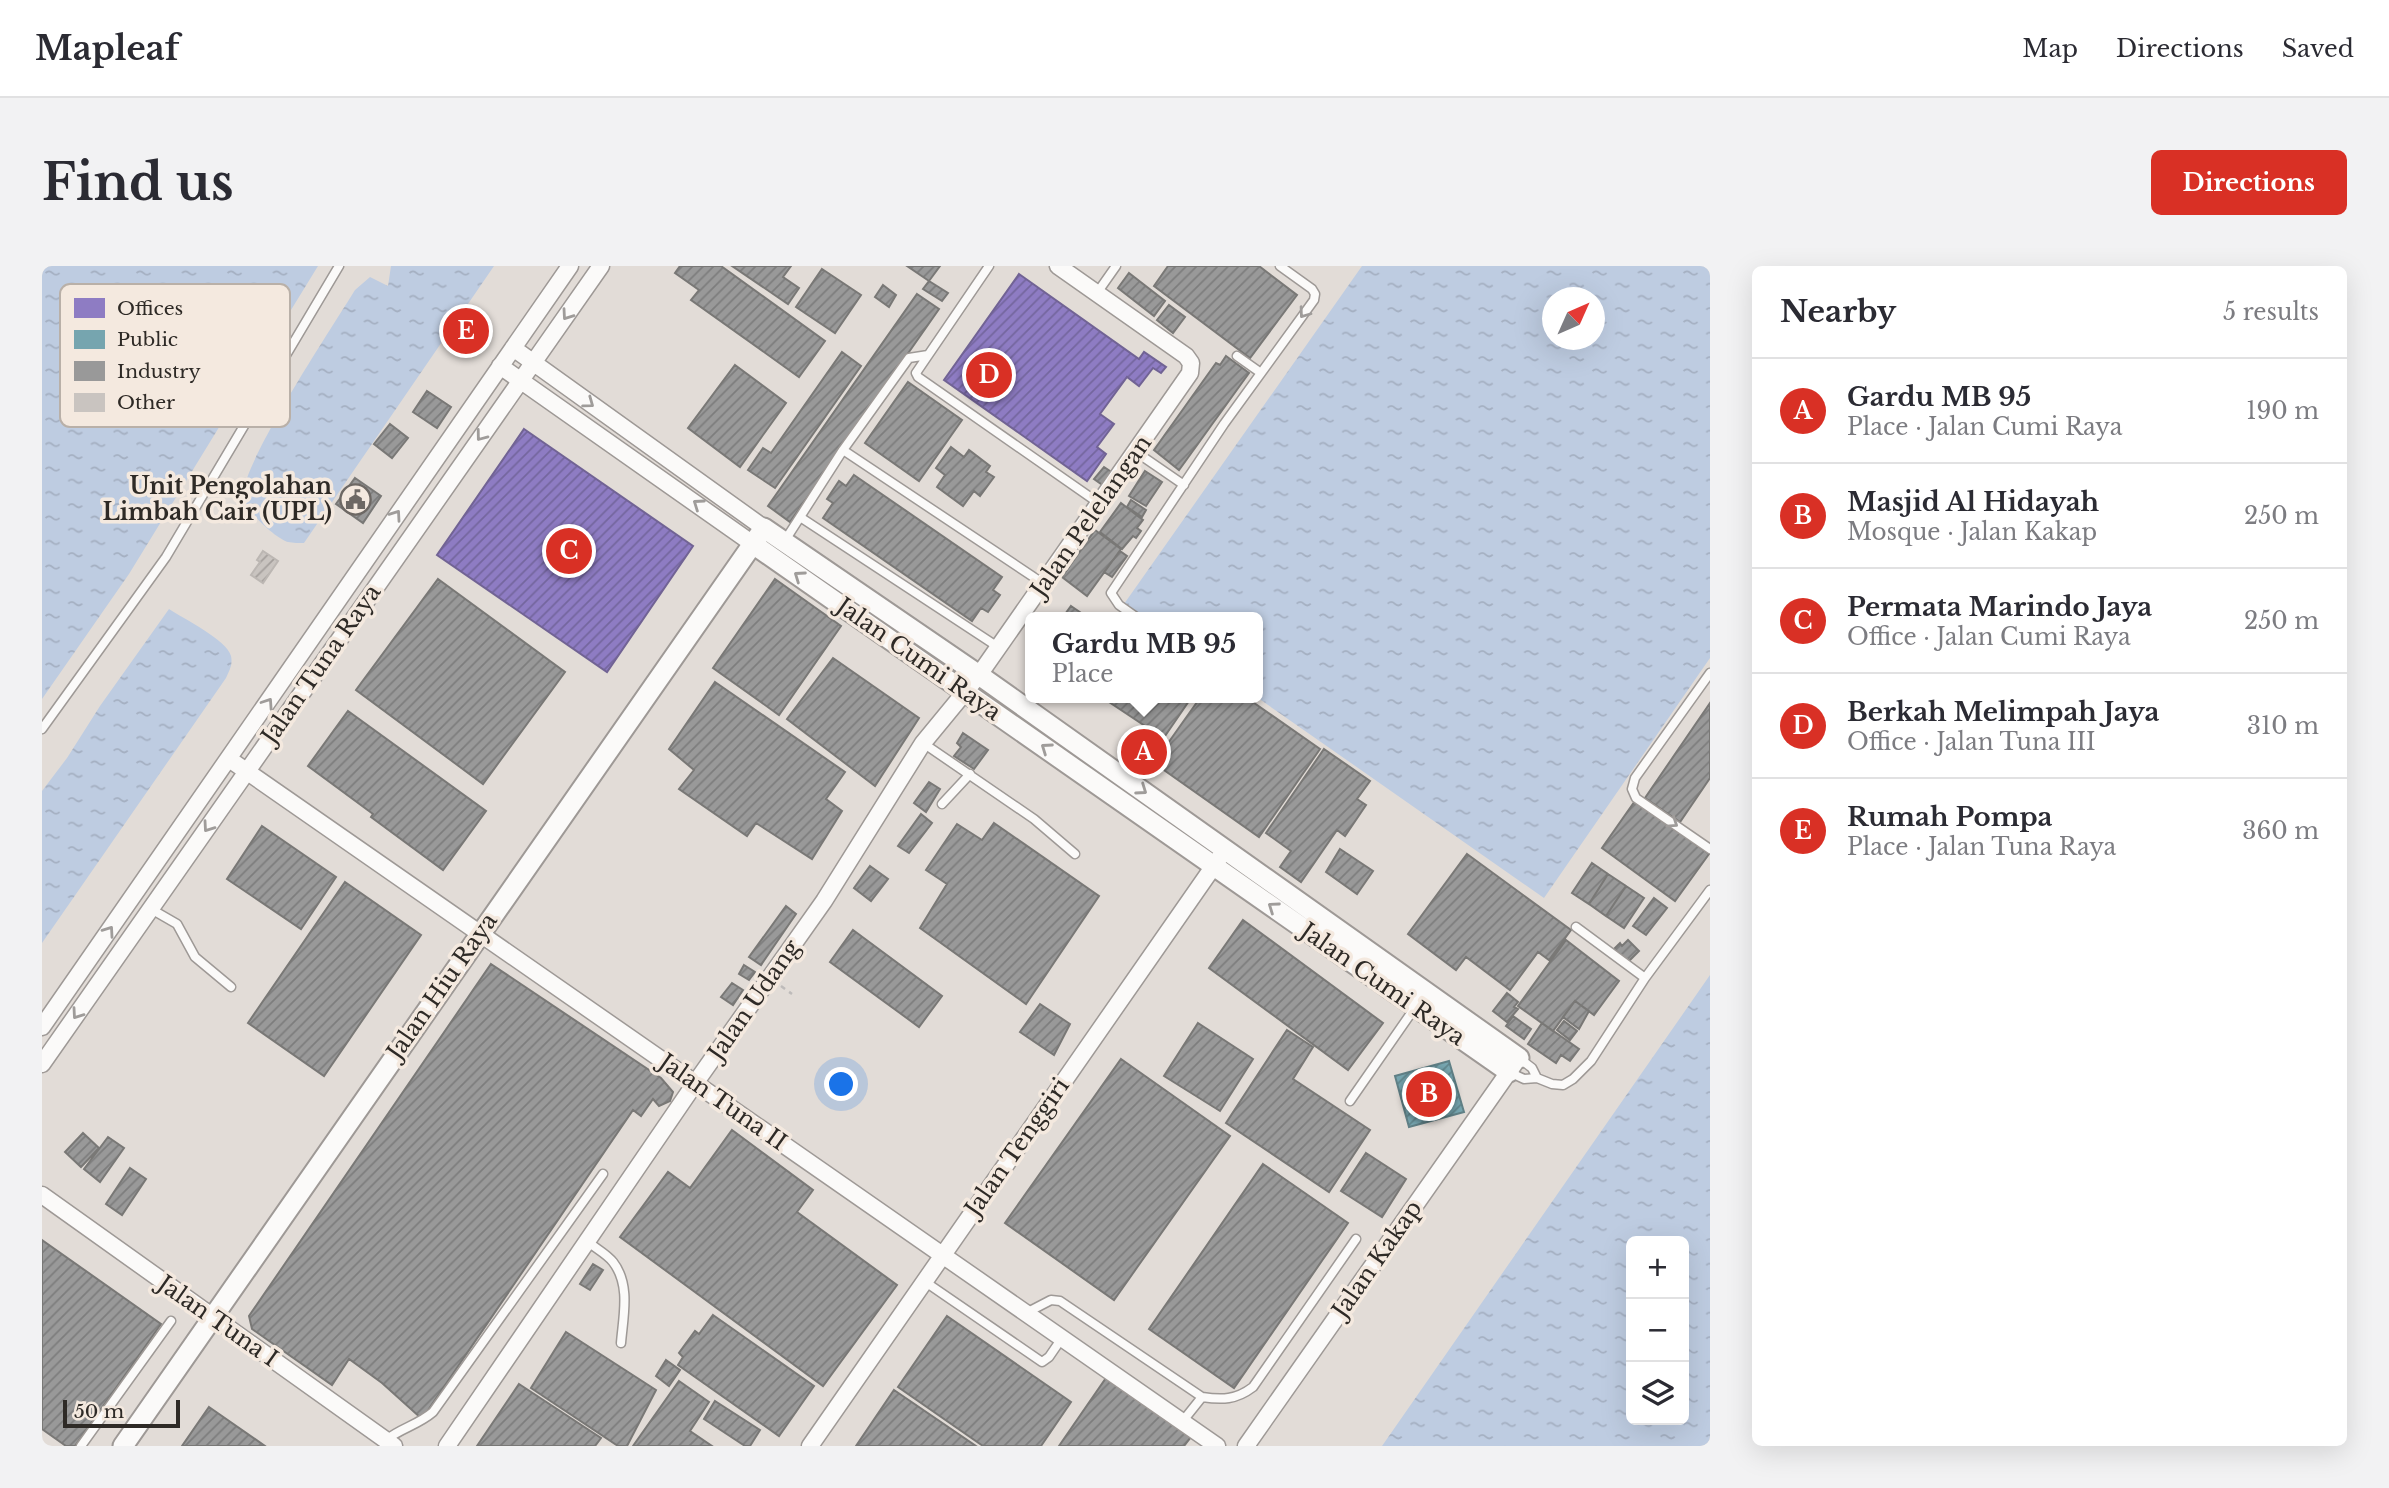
<!DOCTYPE html>
<html lang="en">
<head>
<meta charset="utf-8">
<style>
  :root { --surface:#fff; --page:#f2f2f3; --text:#2b2b33; --muted:#7c7c81; --line:#e1e1e2; --accent:#d93025 }
  body { margin:0; font-family:"Libre Baskerville",serif; background:var(--page); color:var(--text) }
  .controls { position:absolute; right:21px; bottom:21px; display:grid; overflow:hidden; border-radius:10px; box-shadow:0 7px 28px #0002 }
  .controls button { width:63px; height:63px; display:grid; place-items:center; padding:0; border:0; border-bottom:2px solid var(--line); background:var(--surface); color:var(--text); font:35px sans-serif }
  .compass { position:absolute; left:1500px; top:21px; width:63px; height:63px; border-radius:50%; background:var(--surface); box-shadow:0 7px 28px #0002; rotate:45deg }
  .scale { position:absolute; left:21px; bottom:18px; width:117px; box-sizing:border-box; padding-left:7px; border:4px solid #2e2a26; border-top:0; font-size:19px; line-height:24px; white-space:nowrap; color:#2e2a26; -webkit-text-stroke:5px #f4e9df; paint-order:stroke }
  .you { position:absolute; left:800px; top:819px; width:24px; height:24px; margin:-18px; border:5px solid #fff; border-radius:50%; background:#1a73e8; box-shadow:0 0 0 10px #1a73e833 }
  .badge { display:grid; place-items:center; width:46px; height:46px; border-radius:50%; background:var(--accent); color:#fff; font-size:23px; font-weight:700 }
  .pin { position:absolute; translate:-50% -50%; border:4px solid #fff; box-shadow:0 2px 7px #0006 }
  .popup { position:absolute; left:983px; top:346px; width:238px; height:91px; box-sizing:border-box; display:grid; place-content:center; border-radius:10px; background:var(--surface); filter:drop-shadow(0 2px 5px #0005); font-size:23px; white-space:nowrap; color:var(--muted) }
  .popup b { font-size:26px; color:var(--text) }
  .popup::after { content:''; position:absolute; left:50%; top:100%; margin-left:-14px; border:14px solid transparent; border-top-color:var(--surface) }
  .list { margin:0; padding:0; list-style:none }
  h2 { display:flex; justify-content:space-between; align-items:center; height:91px; margin:0; padding:0 28px; font-size:30px }
  h2 small { font-size:23px; font-weight:400; color:var(--muted) }
  .list li { display:grid; grid-template-columns:46px 1fr auto; gap:21px; align-items:center; box-sizing:border-box; height:105px; padding:0 28px; border-top:2px solid var(--line) }
  .list b { display:block; font-size:26px; white-space:nowrap }
  .list p { margin:0; font-size:23px; white-space:nowrap; color:var(--muted) }
  .list em { font-size:23px; font-style:normal; color:var(--muted) }
  .icon { flex:none; width:38px; height:38px; fill:none; stroke:currentColor; stroke-width:2; stroke-linecap:round; stroke-linejoin:round }
  .map { position:relative; flex:none; width:1668px; height:1180px; overflow:hidden; border-radius:10px }
  header { display:flex; align-items:center; gap:42px; box-sizing:border-box; height:98px; padding:0 35px; background:var(--surface); border-bottom:2px solid var(--line) }
  header strong { font-size:33px }
  nav { display:flex; gap:38px; margin-inline-start:auto; font-size:24px }
  .intro { display:flex; align-items:center; justify-content:space-between; box-sizing:border-box; height:168px; padding:0 42px }
  h1 { margin:0; font-size:49px }
  .button { padding:18px 32px; border-radius:10px; background:var(--accent); color:#fff; font-size:24px; font-weight:700 }
  main { display:flex; gap:42px; padding:0 42px }
  aside { flex:1; background:var(--surface); border-radius:10px; box-shadow:0 7px 28px #0002 }
  .map>svg:first-child { display:block }
</style>
</head>
<body>
<header>
<strong>Mapleaf</strong>
<nav><a>Map</a><a>Directions</a><a>Saved</a></nav>
</header>
<div class="intro"><h1>Find us</h1><a class="button">Directions</a></div>
<main>
<div class="map">
<svg width="1668" height="1180" viewBox="0 0 1668 1180">
  <defs>
    <pattern id="water-ripples" width="26" height="14" patternUnits="userSpaceOnUse" patternTransform="scale(1.75)"><rect width="26" height="14" fill="#becce1"/><path d="M2 4q2-2 4 0t4 0M15 11q2-2 4 0t4 0" fill="none" stroke="#a4afc1"/></pattern>
    <pattern id="offices-hatch" width="6" height="6" patternUnits="userSpaceOnUse" patternTransform="scale(1.75)"><rect width="6" height="6" fill="#8e7cc3"/><path d="M-1 1l2-2M0 6l6-6M5 7l2-2" fill="none" stroke="#74669e"/></pattern>
    <pattern id="public-hatch" width="6" height="6" patternUnits="userSpaceOnUse" patternTransform="scale(1.75)"><rect width="6" height="6" fill="#76a5af"/><path d="M-1 1l2-2M0 6l6-6M5 7l2-2" fill="none" stroke="#61878e"/></pattern>
    <pattern id="industry-hatch" width="6" height="6" patternUnits="userSpaceOnUse" patternTransform="scale(1.75)"><rect width="6" height="6" fill="#999"/><path d="M-1 1l2-2M0 6l6-6M5 7l2-2" fill="none" stroke="#7d7d7d"/></pattern>
    <pattern id="building-hatch" width="6" height="6" patternUnits="userSpaceOnUse" patternTransform="scale(1.75)"><rect width="6" height="6" fill="#c9c4c0"/><path d="M-1 1l2-2M0 6l6-6M5 7l2-2" fill="none" stroke="#a49f9c"/></pattern>
  </defs>
  <rect width="100%" height="100%" fill="#e2dcd7"/>
  <path fill="url(#water-ripples)" fill-rule="evenodd" d="M0 0H276L87 308 0 433Z
    M349 0H452L262 277C257 277 251 277 246 276 234 273 203 244 201 232 197 201 293 57 313 24L328 11 346 20Z
    M1320 0H1668V392L1502 632 1216 432V351H1101L1082 338ZM1510 32H1552V74H1510Z
    M127 343C142 353 185 374 189 390 191 399 187 405 184 412L0 677V525L25 492 58 440Z
    M1668 709V1180H1340ZM1589 975H1642V1154H1589Z"/>
  <path fill="url(#offices-hatch)" stroke="#716394" stroke-width="2" d="M977 8 1097 93 1102 86 1124 101 1119 107 1111 102 1097 120 1085 111 1058 148 1072 158 1055 181 1064 188 1045 215 902 114Z
    M482 163 651 280 565 406 395 289Z"/>
  <path fill="url(#public-hatch)" stroke="#608086" stroke-width="2" d="M1407 795 1422 846 1367 861 1353 810Z"/>
  <path fill="url(#industry-hatch)" stroke="#797876" stroke-width="2" d="M638 0H679L783 75 757 111 649 34 657 24 633 7Z
    M690 0H749L741 11 757 22 746 38Z
    M865 0H898L887 15Z
    M1126 0H1217L1255 29 1208 92 1112 20Z
    M780 3 819 29 793 67 754 41Z
    M1087 7 1123 35 1112 50 1076 22Z
    M887 15 906 27 900 35 881 23Z
    M841 19 854 29 847 41 833 31Z
    M875 28 897 43 748 256 726 240Z
    M1127 39 1143 51 1131 67 1115 54Z
    M422 52 438 63 427 78 411 67Z
    M800 86 819 100 733 222 706 204 721 182 729 187Z
    M1184 90 1207 107 1137 204 1112 184 1174 97 1178 99Z
    M693 99 744 137 698 201 646 162Z
    M866 116 920 154 877 215 823 177Z
    M385 125 409 141 395 162 371 146Z
    M348 158 366 172 350 192 332 178Z
    M909 181 922 191 927 184 948 200 944 206 952 211 938 230 932 225 921 240 895 221 903 209 894 202Z
    M1062 201 1071 207 1062 220 1052 213Z
    M1103 205 1120 216 1104 240 1087 230Z
    M812 209 960 311 951 324 958 329 946 346 939 342 930 355 781 252 791 237 785 233 797 215 804 220Z
    M313 212 339 230 321 257 294 238Z
    M1089 234 1104 244 1100 251 1085 241Z
    M1079 237 1101 254 1095 262 1099 265 1094 272 1091 270 1080 283 1058 266Z
    M1053 264 1079 283 1045 330 1020 311Z
    M1078 285 1085 290 1070 311 1062 306Z
    M396 313 523 406 441 518 314 424Z
    M733 313 799 360 737 449 671 402Z
    M1029 340 1045 351H1021Z
    M791 392 877 452 833 520 745 453Z
    M673 416 803 506 784 533 800 545 770 593 714 557 705 570 637 523 652 504 627 483Z
    M1061 432H1149L1114 483 1095 470 1103 460Z
    M1158 432H1205L1278 483 1217 571 1112 497Z
    M1668 437V512L1638 556 1603 532Z
    M306 445 444 545 401 604 329 551 331 548 266 500Z
    M921 467 946 484 932 503 912 490 919 481 915 477Z
    M1282 483 1328 515 1315 533 1324 539 1303 570 1295 564 1259 616 1238 601 1249 585 1224 567Z
    M887 516 898 523 884 546 872 537Z
    M1593 535 1667 588 1633 635 1560 582Z
    M879 548 890 557 867 587 856 580Z
    M952 557 1057 630 984 738 878 662 905 618 884 604 915 558 940 574Z
    M220 560 294 611 259 663 185 613Z
    M1298 583 1331 605 1315 628 1284 606Z
    M1425 588 1529 664 1507 694 1496 686 1468 724 1424 691 1414 704 1366 668Z
    M1550 597 1566 608 1547 638 1530 627Z
    M828 600 846 613 829 635 812 622Z
    M1566 608 1584 620 1564 650 1547 638Z
    M303 616 379 669 282 810 206 757Z
    M1584 620 1602 632 1582 662 1564 650Z
    M1612 632 1625 642 1604 669 1591 660Z
    M744 640 754 648 719 699 707 691Z
    M1201 654 1341 757 1306 804 1167 702Z
    M811 664 900 730 877 761 788 696Z
    M1524 674 1577 715 1552 749 1533 735 1511 765 1476 740Z
    M1586 674 1597 685 1586 696 1572 683 1578 677 1580 680Z
    M449 698 619 812 631 826 628 835 617 840 611 833 599 850 591 844 380 1153 340 1117 307 1093 290 1119 210 1063 207 1050Z
    M702 699 713 706 707 714 697 708Z
    M690 717 701 724 691 739 679 731Z
    M1465 727 1476 736 1472 741 1476 743 1465 756 1451 745Z
    M1533 735 1547 745 1537 763 1521 751Z
    M998 738 1028 758 1012 789 978 766Z
    M1471 750 1489 763 1482 773 1464 760Z
    M1522 755 1535 765 1528 774 1515 764Z
    M1156 757 1211 793 1178 845 1122 810Z
    M1500 757 1537 783 1528 795 1519 789 1514 797 1486 778Z
    M1245 764 1271 781 1251 813 1328 864 1287 926 1184 857Z
    M1079 793 1188 870 1072 1034 963 957Z
    M690 864 771 924 755 946 855 1019 781 1120 578 971 626 906 648 922Z
    M41 867 57 882 39 901 23 886Z
    M66 871 82 882 58 916 42 903Z
    M1324 887 1364 913 1340 951 1299 925Z
    M1221 898 1306 957 1192 1122 1107 1063Z
    M88 902 104 913 80 949 64 938Z
    M0 974 119 1058 33 1180H24L0 1163Z
    M551 998 561 1004 548 1024 538 1018Z
    M671 1049 772 1120 737 1170 636 1099 641 1091 637 1087 653 1065 657 1068Z
    M905 1050 1029 1136 999 1180H941L856 1121Z
    M524 1066 614 1124 585 1180H576L489 1122Z
    M624 1094 638 1104 627 1120 614 1110Z
    M1064 1112 1149 1171 1142 1180H1017Z
    M637 1115 667 1136 648 1165 670 1180H591Z
    M477 1118 559 1172 553 1180H435Z
    M852 1124 934 1180H814Z
    M673 1135 718 1164 708 1180H703L662 1153Z
    M167 1141 223 1180H140Z"/>
  <path fill="url(#building-hatch)" stroke="#bcb7b3" stroke-width="2" d="M221 285 236 295 221 317 209 309 218 296 215 294Z"/>
  <g fill="none" stroke-linecap="round" stroke-linejoin="round">
    <defs>
      <path id="service" d="M947 0 874 107 876 111 1058 238
        M1055 27 1074 0
        M1195 90 1219 107
        M801 184 1002 318
        M1094 186 1142 219
        M758 251 956 381
        M742 276 801 184 867 92 886 89
        M1094 351 1077 339 1069 327 1182 158 1272 34 1273 28 1270 23 1238 0
        M1668 407 1593 512 1590 523 1594 532 1668 583
        M0 463 124 291 297 0
        M881 477 992 553 1033 588
        M900 538 928 508
        M109 643 135 658 153 691 189 721
        M1534 661 1603 712
        M1477 792 1490 802 1495 812
        M1467 806 1482 813 1495 812 1510 818 1521 819 1531 813 1549 795 1603 712 1668 624
        M1308 835 1374 740
        M545 975C553 982 565 988 571 996 589 1019 581 1051 579 1077
        M882 1015 1000 1096 1007 1091 1020 1072
        M984 1047 1009 1034 1018 1035 1160 1131 1140 1156
        M1160 1131C1180 1134 1194 1134 1211 1121L1314 973
        M344 1174C359 1162 376 1159 391 1146L561 908
        M39 1180 129 1055"/>
      <path id="minor" d="M471 82 722 262
        M458 100 711 278
        M187 493 1175 1180
        M0 761 528 0
        M0 798 559 0
        M0 929 352 1180
        M405 1180 654 816 782 635 881 477 937 409 1148 107 1149 97 1144 90 1016 0
        M768 1180 1178 591
        M1204 1180 1473 797"/>
      <path id="tertiary" d="M711 278 1467 806
        M81 1180 722 262 937 409 1477 792"/>
    </defs>
    <use href="#service" stroke="#9e9996" stroke-width="11"/>
    <use href="#minor" stroke="#9e9996" stroke-width="19"/>
    <use href="#tertiary" stroke="#9e9996" stroke-width="23"/>
    <path stroke="#bebbba" stroke-width="2.5" stroke-dasharray="5 5" stroke-linecap="butt" d="M739 720 750 728"/>
    <use href="#service" stroke="#fbfaf9" stroke-width="8"/>
    <use href="#minor" stroke="#fbfaf9" stroke-width="16"/>
    <use href="#tertiary" stroke="#fbfaf9" stroke-width="19"/>
  </g>
  <defs><path id="oneway-chevron" d="M-2-3.5L2.5 0L-2 3.5" fill="none" stroke-width="1.6" stroke-linecap="round" stroke-linejoin="round" transform="scale(1.75)"/></defs>
  <g stroke="#9f9c9a">
    <use href="#oneway-chevron" transform="translate(1262 47) rotate(126)"/>
    <use href="#oneway-chevron" transform="translate(525 49) rotate(125)"/>
    <use href="#oneway-chevron" transform="translate(547 137) rotate(36)"/>
    <use href="#oneway-chevron" transform="translate(439 170) rotate(127)"/>
    <use href="#oneway-chevron" transform="translate(656 238) rotate(-145)"/>
    <use href="#oneway-chevron" transform="translate(354 249) rotate(-55)"/>
    <use href="#oneway-chevron" transform="translate(757 310) rotate(-145)"/>
    <use href="#oneway-chevron" transform="translate(226 437) rotate(-56)"/>
    <use href="#oneway-chevron" transform="translate(1004 482) rotate(-145)"/>
    <use href="#oneway-chevron" transform="translate(1100 524) rotate(35)"/>
    <use href="#oneway-chevron" transform="translate(1631 557) rotate(34)"/>
    <use href="#oneway-chevron" transform="translate(166 561) rotate(125)"/>
    <use href="#oneway-chevron" transform="translate(1231 641) rotate(-145)"/>
    <use href="#oneway-chevron" transform="translate(67 665) rotate(-55)"/>
    <use href="#oneway-chevron" transform="translate(35 748) rotate(125)"/>
  </g>
  <defs>
    <symbol id="civic-ring" viewBox="-11 -11 22 22"><circle r="9.5" fill="#f4e9df" stroke="#6d6864" stroke-width="1.5"/><path d="M-.6-6.5H3V-4.5H.6V-3L4-1V1h2V6H-6V1h2V-1L-.6-3ZM-1.2 2.5V6h2.4V2.5Z" fill="#6d6864"/></symbol>
  </defs>
  <g fill-rule="evenodd">
    <use href="#civic-ring" x="296" y="216" width="35" height="35"/>
  </g>
  <g text-anchor="middle" dominant-baseline="central" stroke-width="7" stroke-linejoin="round" paint-order="stroke">
    <g font-size="23" font-weight="bold" fill="#2e2a26" stroke="#f4e9df" text-anchor="end">
      <text x="290" y="220">Unit Pengolahan<tspan x="290" dy="26">Limbah Cair (UPL)</tspan></text>
    </g>
    <g font-size="23" fill="#2e2a26" stroke="#f4e9df">
      <text transform="translate(1049 250) rotate(-55)">Jalan Pelelangan</text>
      <text transform="translate(877 393) rotate(35)">Jalan Cumi Raya</text>
      <text transform="translate(279 398) rotate(-55)">Jalan Tuna Raya</text>
      <text transform="translate(1341 718) rotate(35)">Jalan Cumi Raya</text>
      <text transform="translate(400 720) rotate(-55)">Jalan Hiu Raya</text>
      <text transform="translate(712 734) rotate(-55)">Jalan Udang</text>
      <text transform="translate(681 836) rotate(35)">Jalan Tuna II</text>
      <text transform="translate(975 881) rotate(-55)">Jalan Tenggiri</text>
      <text transform="translate(1335 993) rotate(-55)">Jalan Kakap</text>
      <text transform="translate(176 1055) rotate(35)">Jalan Tuna I</text>
    </g>
  </g>
  <rect x="18" y="18" width="230" height="143" rx="10" fill="#f4e9df" stroke="#b9b0a8" stroke-width="2"/>
  <rect x="32" y="32" width="31" height="20" fill="#8e7cc3"/>
  <rect x="32" y="64" width="31" height="19" fill="#76a5af"/>
  <rect x="32" y="95" width="31" height="20" fill="#999"/>
  <rect x="32" y="127" width="31" height="19" fill="#c9c4c0"/>
  <g font-size="19" fill="#2e2a26">
    <text x="75" y="49">Offices</text>
    <text x="75" y="80">Public</text>
    <text x="75" y="112">Industry</text>
    <text x="75" y="143">Other</text>
  </g>
</svg>
<div class="controls">
<button>+</button>
<button>−</button>
<button><svg class="icon" aria-label="layers" viewBox="0 0 24 24"><path d="M12 4l9 5-9 5-9-5zM3 14l9 5 9-5"/></svg></button>
</div>
<svg class="compass" viewBox="-18 -18 36 36"><path d="M0-13l5 13h-10z" fill="#e53935"/><path d="M0 13l5-13h-10z" fill="#7c7c81"/></svg>
<div class="scale">50 m</div>
<div class="you"></div>
<div class="pin badge" style="left:1102px;top:486px">A</div>
<div class="popup"><b>Gardu MB 95</b>Place</div>
<div class="pin badge" style="left:1387px;top:828px">B</div>
<div class="pin badge" style="left:527px;top:285px">C</div>
<div class="pin badge" style="left:947px;top:109px">D</div>
<div class="pin badge" style="left:424px;top:65px">E</div>
</div>
<aside>
<h2>Nearby<small>5 results</small></h2>
<ul class="list">
<li><span class="badge">A</span><div><b>Gardu MB 95</b><p>Place · Jalan Cumi Raya</p></div><em>190 m</em></li>
<li><span class="badge">B</span><div><b>Masjid Al Hidayah</b><p>Mosque · Jalan Kakap</p></div><em>250 m</em></li>
<li><span class="badge">C</span><div><b>Permata Marindo Jaya</b><p>Office · Jalan Cumi Raya</p></div><em>250 m</em></li>
<li><span class="badge">D</span><div><b>Berkah Melimpah Jaya</b><p>Office · Jalan Tuna III</p></div><em>310 m</em></li>
<li><span class="badge">E</span><div><b>Rumah Pompa</b><p>Place · Jalan Tuna Raya</p></div><em>360 m</em></li>
</ul>
</aside>
</main>
</body>
</html>
